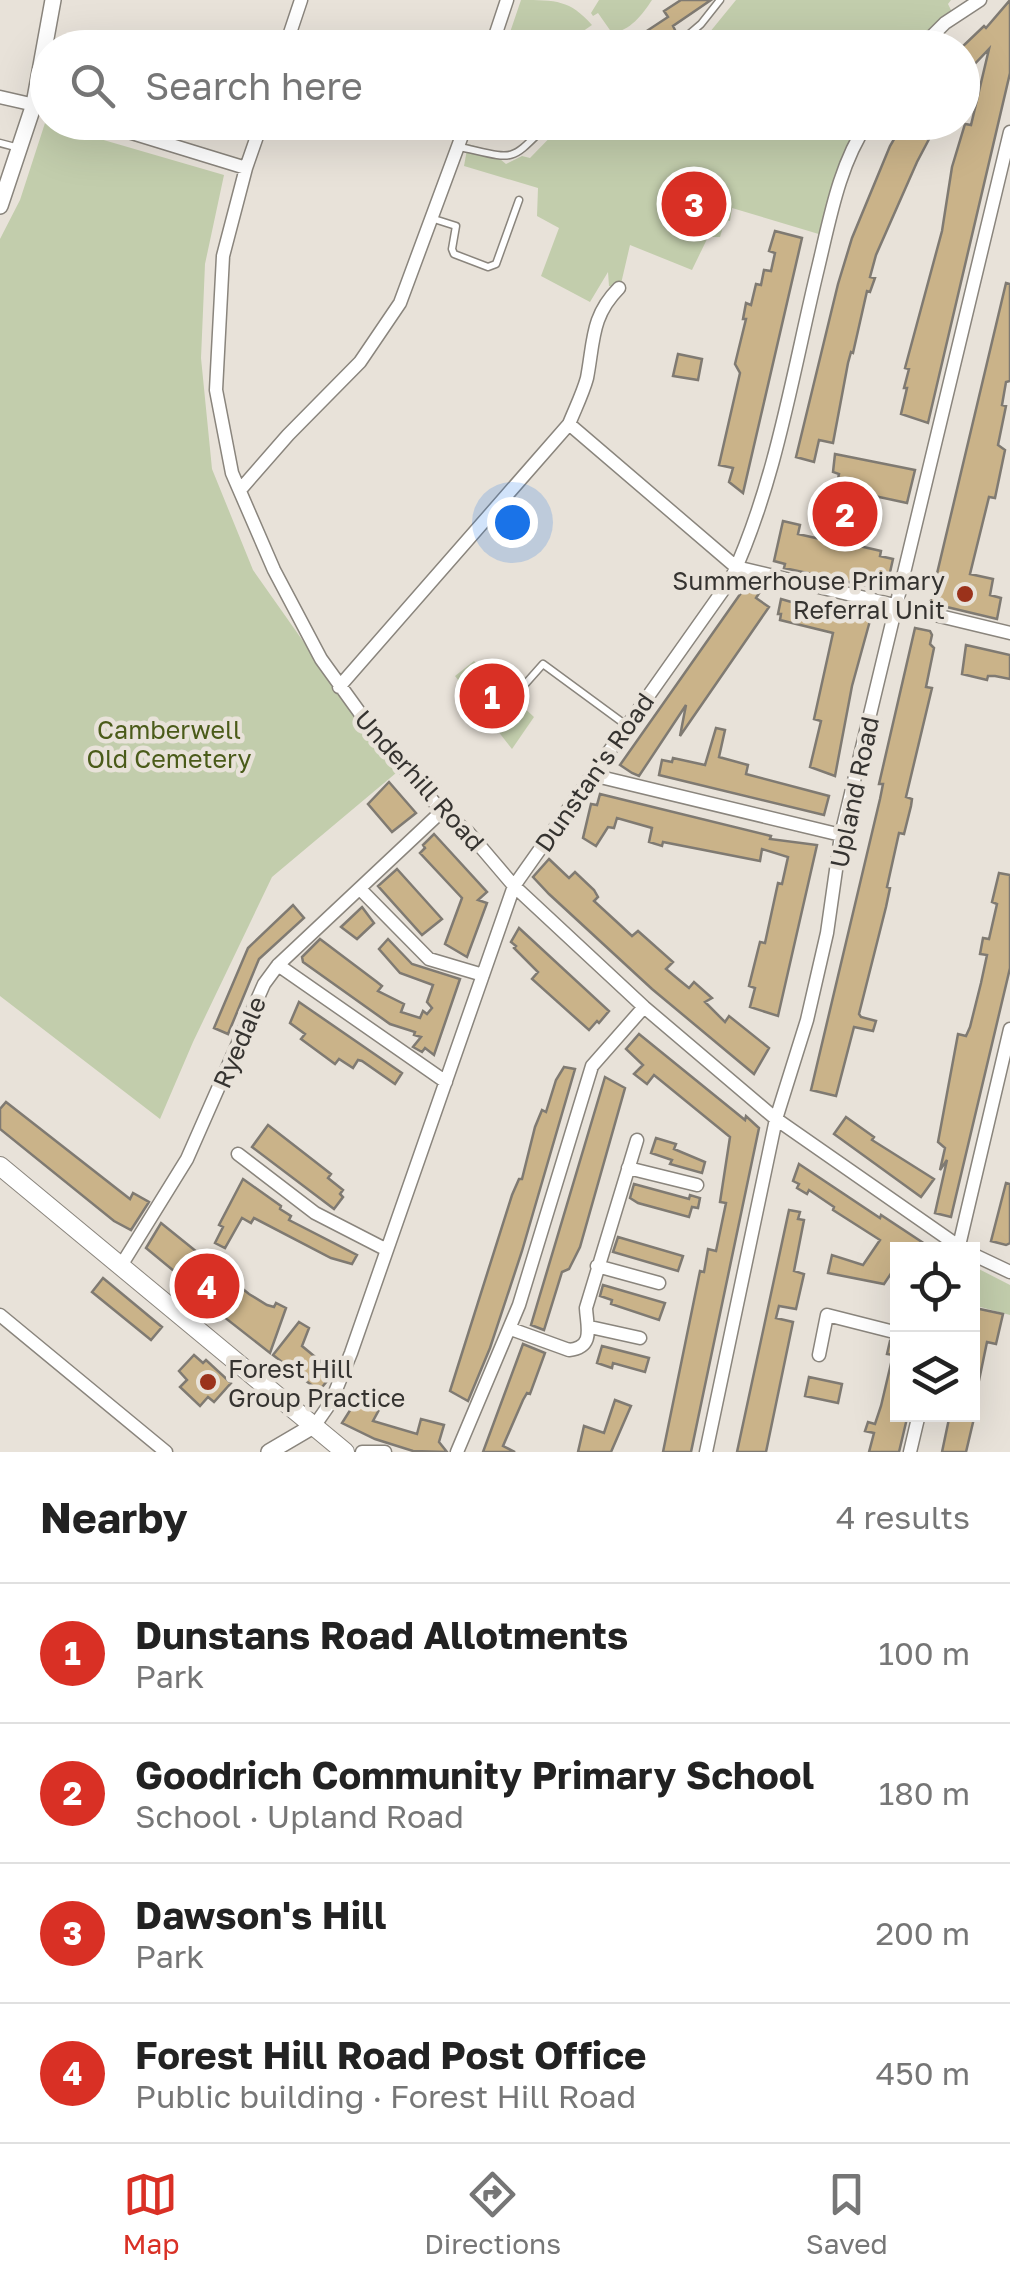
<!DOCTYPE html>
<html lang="en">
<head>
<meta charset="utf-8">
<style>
  :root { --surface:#fff; --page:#f6f6f6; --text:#222; --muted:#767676; --line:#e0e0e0; --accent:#d93025 }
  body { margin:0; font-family:"Golos Text",sans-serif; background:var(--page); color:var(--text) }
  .controls { position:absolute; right:30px; bottom:30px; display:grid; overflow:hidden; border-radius:0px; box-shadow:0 10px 40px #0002 }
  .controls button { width:90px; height:90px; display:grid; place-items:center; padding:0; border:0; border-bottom:2px solid var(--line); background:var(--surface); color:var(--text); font:50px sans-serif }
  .you { position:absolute; left:512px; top:522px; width:35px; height:35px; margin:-25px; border:8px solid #fff; border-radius:50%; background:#1a73e8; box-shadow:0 0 0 15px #1a73e833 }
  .badge { display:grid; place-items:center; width:65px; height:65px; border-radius:50%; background:var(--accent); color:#fff; font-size:32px; font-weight:700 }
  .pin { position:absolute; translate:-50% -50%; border:5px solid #fff; box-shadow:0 2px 10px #0006 }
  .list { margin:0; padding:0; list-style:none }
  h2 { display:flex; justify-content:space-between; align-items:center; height:130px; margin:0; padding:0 40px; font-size:42px }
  h2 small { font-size:32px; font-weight:400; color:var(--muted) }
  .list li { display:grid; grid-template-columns:65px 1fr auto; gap:30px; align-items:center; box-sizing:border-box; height:140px; padding:0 40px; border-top:2px solid var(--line) }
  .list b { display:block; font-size:38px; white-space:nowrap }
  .list p { margin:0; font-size:32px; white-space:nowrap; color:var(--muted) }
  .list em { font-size:32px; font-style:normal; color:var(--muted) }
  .icon { flex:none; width:55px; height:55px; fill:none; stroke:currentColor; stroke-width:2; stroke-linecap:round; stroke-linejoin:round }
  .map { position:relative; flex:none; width:1010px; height:1452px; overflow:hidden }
  .search { position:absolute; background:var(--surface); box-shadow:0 10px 40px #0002; left:30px; right:30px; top:30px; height:110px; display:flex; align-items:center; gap:25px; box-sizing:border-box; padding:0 35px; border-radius:55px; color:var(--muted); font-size:38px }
  .sheet { height:690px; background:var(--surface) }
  nav { display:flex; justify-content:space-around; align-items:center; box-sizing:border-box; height:140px; border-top:2px solid var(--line); background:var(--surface); font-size:28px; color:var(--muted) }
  nav a { display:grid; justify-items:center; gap:5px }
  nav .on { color:var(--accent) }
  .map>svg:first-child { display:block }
</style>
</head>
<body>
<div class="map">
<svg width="1010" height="1452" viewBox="0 0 1010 1452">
  <rect width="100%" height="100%" fill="#e8e2d9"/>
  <path fill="#c2cdac" d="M521 0C556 0 570 0 592 25L560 47H505Z
    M599 0H652C642 15 630 31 612 33L598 13 593 16 591 13Z
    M736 0H951L948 4 954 16 925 47 691 48 705 38Z
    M45 123 224 175 205 264 201 358 212 469 253 570 396 773 272 877 193 1042 160 1119 0 996V239L20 200Z
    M564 123H872L864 135 822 235 732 208 730 221 725 220 720 237H708L692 270 630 245 620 288 609 286 608 272 590 302 541 276 559 228 537 216 538 188 464 166 468 144 489 150 506 164 522 156 530 158Z
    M474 661 534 717 512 749 455 676Z
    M973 1266 1010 1285V1315L973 1305Z"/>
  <path fill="#cab389" stroke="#7f7a72" stroke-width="2.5" d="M681 0H711L673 26 677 34 656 48H621L668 17 664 11Z
    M1010 0V73L928 423 901 414 907 388H904L909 369 905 368 942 231 952 167 965 124 971 125 989 49 969 70 962 63V47L984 26 986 28Z
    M904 122H938L917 162 876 255 870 277 875 278 870 292 867 291 853 353 851 352 848 363 833 443 819 440 814 462 796 457 838 284 852 238 890 146Z
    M775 231 802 238 743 493 729 482 733 468 719 465 740 373 735 364 746 319H743L746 303 751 305 756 284 761 285 764 270 771 271 775 253 769 251Z
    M1006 283 1010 284V381L1006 382 1002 405 1006 406 998 445 1005 450 995 498 989 497 970 574 993 579 990 595 1001 598 997 619 930 603Z
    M678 354 702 359 698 380 673 376Z
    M835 454 915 470 907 503 856 492 852 511 859 512 857 518 861 519 855 545 881 551 880 556 893 559 886 590 784 568 785 564 774 561 783 521 800 525 798 534 838 543 843 523 829 520 839 474 833 472Z
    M748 583 763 587 756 598 769 607 680 736 686 705 639 776 632 773 620 765Z
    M781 599 857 621 859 614 871 617 852 686 835 776 810 767 821 721 814 719 833 633 780 620 781 614H778Z
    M915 628 930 631 932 635 930 644 934 648 926 687 932 688 906 797 912 799 911 806 904 834 899 833 887 887 890 888 886 907 859 1014 861 1017 876 1021 873 1031 854 1027 836 1096 811 1090 880 799 883 784H879Z
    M966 645 1010 655V679L995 676H988L987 680 962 674Z
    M716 728 725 730 719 757 748 765 746 774 829 796 824 815 659 775 662 760 672 762 673 758 705 765Z
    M389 782 416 813 392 832 368 804Z
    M600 794 771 836 770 839 817 845 778 1016 750 1007 755 988 749 986 760 942 765 943 778 883 782 884 788 857 762 849 760 861 663 842 662 846 649 842 652 828 617 818 614 828 608 827 596 846 583 838 591 804 597 805Z
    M434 834 487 892 478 900 487 903 467 957 445 944 462 898 420 853 425 848 423 845Z
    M549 859 569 878 575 872 594 890 598 897 594 901 618 923 632 936 638 931 673 962 666 969 678 979 689 988 694 982 712 998 705 1002 725 1022 729 1016 769 1048 754 1074 652 989 549 894 533 877Z
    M397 869 442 919 422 935 378 886Z
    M999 873 1010 875V968L951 1217 935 1213 947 1160 940 1170 945 1148 938 1142 958 1034 966 1036 970 1027 981 983 987 955 980 954 983 938 989 939 997 904 992 902Z
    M293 905 304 918 259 959 228 1034 214 1028 248 948Z
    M362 907 374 923 357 939 341 927Z
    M519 928 609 1011 599 1023 597 1021 589 1030 532 979 538 972 514 948 516 946 511 942Z
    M320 939 377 982 382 986 378 991 404 1004 401 1012 420 1018 423 1011 427 1014 432 1008 427 1002 433 985 400 973 379 949 388 939 412 964 460 979 434 1055 425 1048 422 1052 413 1047 421 1037 414 1035 415 1032 390 1024 303 962 302 957Z
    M299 1002 402 1073 395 1084 362 1061 358 1060 353 1068 339 1059 335 1064 301 1039 305 1034 290 1023Z
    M639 1034 745 1120 746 1116 759 1128 691 1452H663L700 1271 704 1272 708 1249 716 1251 726 1203 720 1202 730 1137 654 1075 647 1084 634 1074 643 1065 626 1049Z
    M564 1067 575 1069 522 1251 490 1348 468 1401 450 1391 512 1195 519 1179H522L535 1127 542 1110 546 1112 556 1080Z
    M605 1077 625 1088 580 1247 569 1269 562 1272 544 1330 531 1325Z
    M6 1102 130 1199 133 1193 149 1202 131 1230 114 1221 0 1129V1109Z
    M846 1117 874 1137 872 1140 934 1179 921 1197 834 1134Z
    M268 1125 331 1174 328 1178 343 1190 340 1194 343 1197 334 1209 252 1147Z
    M656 1138 676 1144 674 1149 705 1162 702 1173 670 1164 672 1160 651 1153Z
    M799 1164 880 1218 881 1215 934 1250H898V1263L884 1284 828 1273 832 1255 863 1265 880 1240 833 1210 834 1207 809 1190 807 1194 797 1188 799 1184 793 1181Z
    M243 1179 281 1206 280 1209 291 1216 289 1220 357 1255 352 1264 331 1258 254 1218 251 1223 242 1218 225 1248 215 1243 223 1227 219 1225Z
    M1006 1183 1010 1184V1243L1006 1245 991 1241Z
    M634 1184 689 1199 690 1195 700 1198 698 1208 692 1207 689 1217 638 1203 630 1198Z
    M789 1210 800 1212 798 1219 804 1220 794 1271 804 1274 796 1309 779 1306 776 1318 793 1322 766 1452H737Z
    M161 1223 249 1294 267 1305 274 1307 276 1303 286 1308 270 1353 177 1280 180 1276 146 1248Z
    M618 1237 683 1256 678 1271 613 1252Z
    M103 1278 162 1327 151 1340 92 1292Z
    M603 1285 665 1303 659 1320 611 1304 612 1300 600 1296Z
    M975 1308 1003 1314 996 1344 987 1342 977 1390 972 1389V1313Z
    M299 1322 309 1328 302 1346 331 1370V1376L319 1391 273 1355Z
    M890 1341 898 1343V1414H908L899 1452H869L874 1433 865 1431 868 1422 875 1424 881 1406 893 1355 887 1354Z
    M523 1344 545 1353 530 1394 527 1393 523 1400 503 1446 515 1452H483Z
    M602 1346 649 1358 645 1372 613 1363 612 1368 597 1363Z
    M194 1355 203 1363 206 1360 231 1383 214 1402 208 1397 200 1406 180 1387 187 1380 179 1371Z
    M809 1377 842 1384 838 1403 805 1396Z
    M359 1396 381 1406 373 1421 417 1434 421 1419 444 1425 439 1442 447 1452 413 1451 375 1439 342 1423Z
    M615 1400 631 1406 611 1452H578L584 1426 604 1433Z
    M950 1414H975L966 1452H942Z"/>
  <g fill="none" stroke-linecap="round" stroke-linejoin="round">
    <defs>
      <path id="service" d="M673 48 701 24 720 0
        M0 143 19 148
        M460 147C518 160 508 163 550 122
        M434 219 456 226 452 249 454 254 488 267 496 264 519 200
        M519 691 543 664 626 725"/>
      <path id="minor" d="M285 48 301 0
        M491 48 507 0
        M920 48 945 23 980 0
        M0 97 48 108
        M96 122 246 168
        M262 122 246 168 223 256 216 390 232 473 274 570 321 659 383 745 442 811 468 832 514 886 644 1007 776 1119 964 1250
        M569 424 736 567 1010 633
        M240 490 288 435 360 362 400 303 467 122
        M339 687 569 424C575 409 583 393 587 378 594 341 591 316 619 288
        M592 775 841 835
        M360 889 429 959 483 975
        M278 965 446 1082
        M238 1154 315 1213 387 1250
        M628 1168 697 1185
        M958 1250 1010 1029
        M972 1254 1010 1272
        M122 1264 187 1159 264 984 278 965 442 811
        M597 1266 659 1283
        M0 1315 166 1452
        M590 1327 640 1338
        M511 1329 569 1350C595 1347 587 1327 586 1308L637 1140
        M819 1355 827 1315 898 1333
        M315 1425 331 1402 351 1353 514 886 731 579C776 482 793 371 818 268 830 218 839 165 868 122
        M362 1452H385
        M457 1452 519 1305 592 1066 644 1007
        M706 1452 776 1119 807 1020 827 933 841 835 1010 132
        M910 1452 919 1414"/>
      <path id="tertiary" d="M0 206 34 104 53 0
        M269 1452 315 1425"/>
      <path id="secondary" d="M0 1166 345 1452"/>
    </defs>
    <use href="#service" stroke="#8a857d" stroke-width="9"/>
    <use href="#minor" stroke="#8a857d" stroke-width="15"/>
    <use href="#tertiary" stroke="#8a857d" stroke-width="18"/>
    <use href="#secondary" stroke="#8a857d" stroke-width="20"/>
    <use href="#service" stroke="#fff" stroke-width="6"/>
    <use href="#minor" stroke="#fff" stroke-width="12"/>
    <use href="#tertiary" stroke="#fff" stroke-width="15"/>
    <use href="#secondary" stroke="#fff" stroke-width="18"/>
  </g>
  <g fill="#9b321b" stroke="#e8e2d9" stroke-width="4">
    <circle cx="965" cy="594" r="10"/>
    <circle cx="208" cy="1382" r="10"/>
  </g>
  <g text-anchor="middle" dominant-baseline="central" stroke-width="9" stroke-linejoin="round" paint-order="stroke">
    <g font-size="25" fill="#353330" stroke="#e8e2d9" text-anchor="end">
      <text x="945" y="580">Summerhouse Primary<tspan x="945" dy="29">Referral Unit</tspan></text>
      <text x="228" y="1368" text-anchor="start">Forest Hill<tspan x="228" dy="29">Group Practice</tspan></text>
    </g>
    <g font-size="25" fill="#4a5b19" stroke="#e8e2d9">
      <text x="169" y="729">Camberwell<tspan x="169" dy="29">Old Cemetery</tspan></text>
    </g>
    <g font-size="25" fill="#353330" stroke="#e8e2d9">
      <text transform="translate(594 772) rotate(-55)">Dunstan's Road</text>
      <text transform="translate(420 780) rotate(48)">Underhill Road</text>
      <text transform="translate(854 792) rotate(-78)">Upland Road</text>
      <text transform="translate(239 1042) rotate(-67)">Ryedale</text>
    </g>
  </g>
</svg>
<div class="controls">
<button><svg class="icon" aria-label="locate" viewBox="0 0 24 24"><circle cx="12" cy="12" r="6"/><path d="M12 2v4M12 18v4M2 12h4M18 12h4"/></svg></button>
<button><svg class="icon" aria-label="layers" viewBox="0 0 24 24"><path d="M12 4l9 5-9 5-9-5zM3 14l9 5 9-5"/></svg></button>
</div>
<div class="you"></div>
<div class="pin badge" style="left:492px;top:696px">1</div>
<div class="pin badge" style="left:845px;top:514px">2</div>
<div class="pin badge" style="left:694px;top:204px">3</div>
<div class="pin badge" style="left:207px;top:1286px">4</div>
<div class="search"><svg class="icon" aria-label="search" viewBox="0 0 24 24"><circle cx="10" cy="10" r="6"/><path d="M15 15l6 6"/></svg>Search here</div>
</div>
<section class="sheet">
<h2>Nearby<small>4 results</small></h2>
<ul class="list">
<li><span class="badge">1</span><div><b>Dunstans Road Allotments</b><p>Park</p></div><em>100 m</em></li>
<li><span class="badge">2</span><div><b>Goodrich Community Primary School</b><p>School · Upland Road</p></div><em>180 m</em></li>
<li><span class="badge">3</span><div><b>Dawson's Hill</b><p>Park</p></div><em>200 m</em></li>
<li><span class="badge">4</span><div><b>Forest Hill Road Post Office</b><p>Public building · Forest Hill Road</p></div><em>450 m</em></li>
</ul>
</section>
<nav>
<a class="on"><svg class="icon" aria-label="map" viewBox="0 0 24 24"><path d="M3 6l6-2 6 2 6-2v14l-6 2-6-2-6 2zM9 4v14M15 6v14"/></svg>Map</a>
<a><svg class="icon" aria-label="directions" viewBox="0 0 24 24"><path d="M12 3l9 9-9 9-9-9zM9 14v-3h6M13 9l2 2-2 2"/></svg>Directions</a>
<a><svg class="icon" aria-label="saved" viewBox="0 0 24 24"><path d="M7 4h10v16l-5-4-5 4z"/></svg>Saved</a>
</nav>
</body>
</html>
